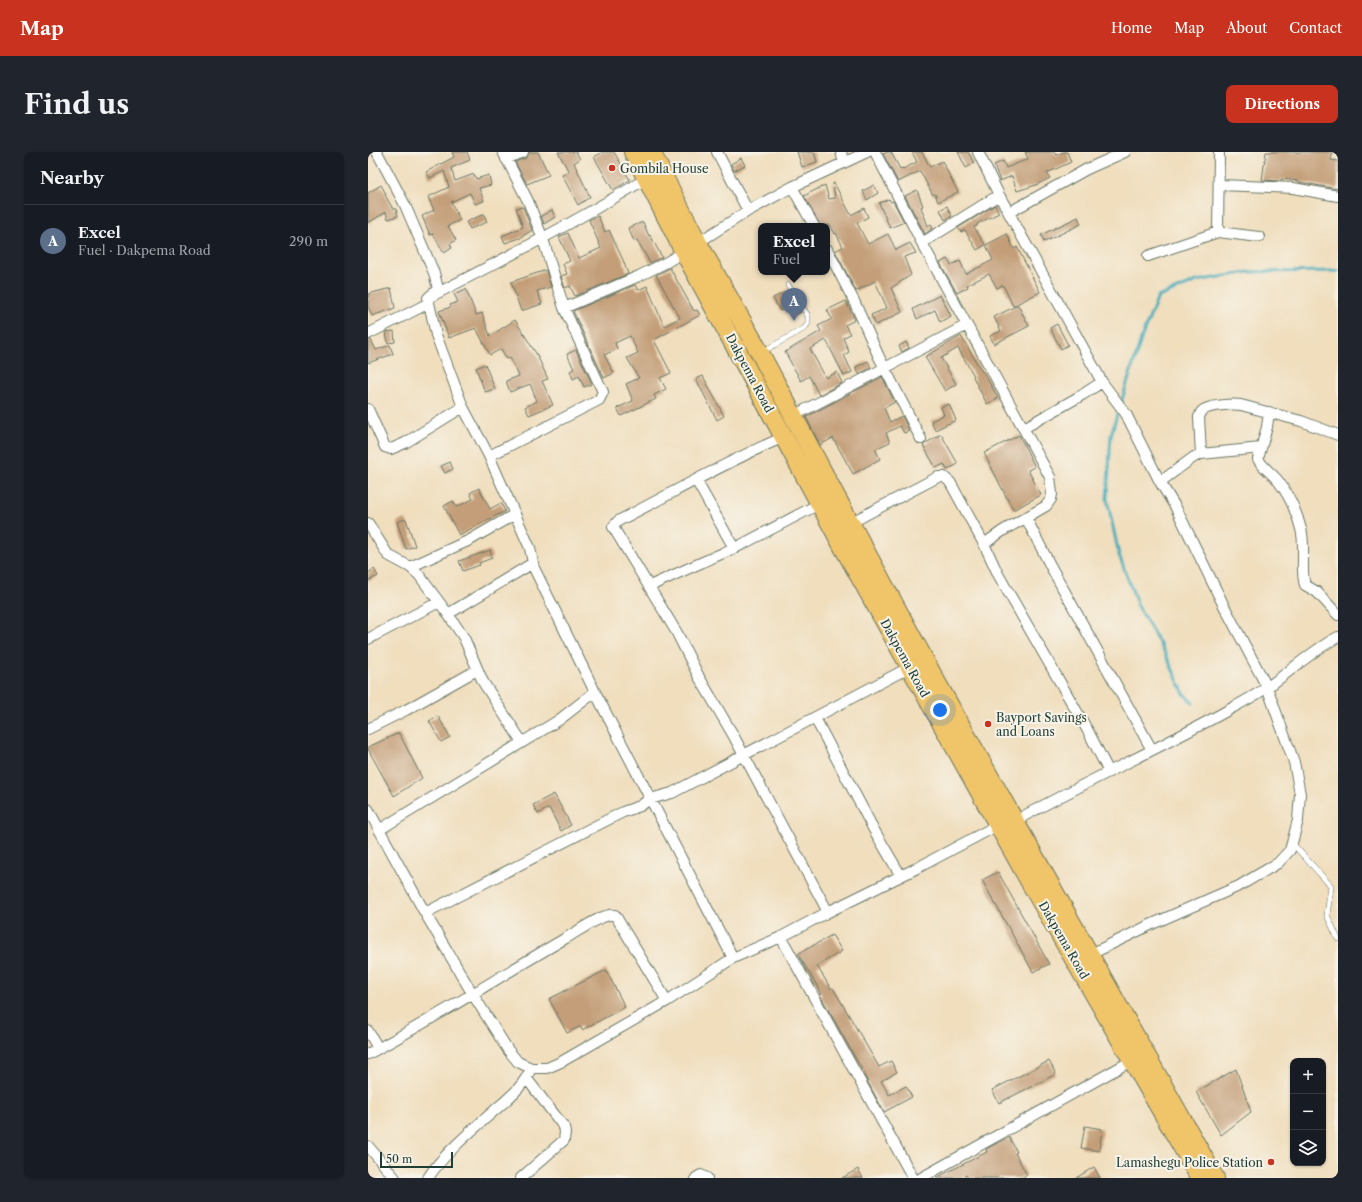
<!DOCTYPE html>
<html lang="en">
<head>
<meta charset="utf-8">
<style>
  :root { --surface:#171b24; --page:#20242c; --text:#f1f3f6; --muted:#9ea1a6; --line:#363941; --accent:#c8321e }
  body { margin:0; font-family:"Libre Caslon Text",serif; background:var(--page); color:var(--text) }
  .controls { position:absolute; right:12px; bottom:12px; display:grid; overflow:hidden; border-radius:8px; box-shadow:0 1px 3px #0004 }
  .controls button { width:36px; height:36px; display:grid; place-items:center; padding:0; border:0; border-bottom:1px solid var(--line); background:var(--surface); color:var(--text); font:20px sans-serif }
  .scale { position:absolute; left:12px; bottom:10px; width:73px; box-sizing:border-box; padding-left:4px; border:2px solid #1f3d34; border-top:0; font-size:11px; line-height:14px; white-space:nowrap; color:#1f3d34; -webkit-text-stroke:3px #f7f3e8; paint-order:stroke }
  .you { position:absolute; left:572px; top:558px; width:14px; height:14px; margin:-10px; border:3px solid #fff; border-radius:50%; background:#1a73e8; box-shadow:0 0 0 6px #1a73e833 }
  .badge { display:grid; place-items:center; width:26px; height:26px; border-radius:50%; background:var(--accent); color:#fff; font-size:13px; font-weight:700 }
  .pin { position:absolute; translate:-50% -33px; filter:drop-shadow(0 1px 2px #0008) }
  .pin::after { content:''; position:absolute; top:21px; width:14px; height:12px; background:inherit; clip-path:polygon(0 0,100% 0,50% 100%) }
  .popup { position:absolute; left:390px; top:71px; width:72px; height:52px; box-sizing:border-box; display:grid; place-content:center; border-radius:8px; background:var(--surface); filter:drop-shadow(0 1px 3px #0005); font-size:13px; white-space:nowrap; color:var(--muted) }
  .popup b { font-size:15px; color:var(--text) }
  .popup::after { content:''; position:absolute; left:50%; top:100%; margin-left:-8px; border:8px solid transparent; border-top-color:var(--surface) }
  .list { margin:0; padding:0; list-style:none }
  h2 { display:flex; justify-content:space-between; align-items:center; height:52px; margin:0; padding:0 16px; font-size:17px }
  h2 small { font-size:13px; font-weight:400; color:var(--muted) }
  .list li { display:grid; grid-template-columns:26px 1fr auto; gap:12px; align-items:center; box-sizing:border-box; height:72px; padding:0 16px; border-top:1px solid var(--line) }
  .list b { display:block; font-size:15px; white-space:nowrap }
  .list p { margin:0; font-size:13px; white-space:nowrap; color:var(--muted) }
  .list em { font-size:13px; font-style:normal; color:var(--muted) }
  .icon { flex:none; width:22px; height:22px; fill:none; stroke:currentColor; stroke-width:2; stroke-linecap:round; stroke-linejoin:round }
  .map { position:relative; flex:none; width:970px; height:1026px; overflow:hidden; border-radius:8px }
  header { display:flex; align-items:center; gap:24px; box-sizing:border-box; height:56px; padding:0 20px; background:var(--accent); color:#fff }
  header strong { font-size:19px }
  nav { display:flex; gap:22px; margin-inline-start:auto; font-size:14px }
  .intro { display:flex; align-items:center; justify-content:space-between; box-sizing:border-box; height:96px; padding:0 24px }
  h1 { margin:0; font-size:28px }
  .button { padding:10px 18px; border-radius:8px; background:var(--accent); color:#fff; font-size:14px; font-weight:700 }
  main { display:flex; gap:24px; padding:0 24px }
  aside { flex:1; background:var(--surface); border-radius:8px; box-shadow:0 1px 3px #0004 }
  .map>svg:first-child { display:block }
</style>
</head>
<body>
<header>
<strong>Map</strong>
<nav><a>Home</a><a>Map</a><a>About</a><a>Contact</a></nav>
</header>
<div class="intro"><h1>Find us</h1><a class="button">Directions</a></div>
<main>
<aside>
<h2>Nearby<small></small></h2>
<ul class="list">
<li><span class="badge" style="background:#5c6f8a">A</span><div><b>Excel</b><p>Fuel · Dakpema Road</p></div><em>290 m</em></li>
</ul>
</aside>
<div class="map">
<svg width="970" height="1026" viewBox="0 0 970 1026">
  <rect width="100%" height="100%" fill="#f7f3e8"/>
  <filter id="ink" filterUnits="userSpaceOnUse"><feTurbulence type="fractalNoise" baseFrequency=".025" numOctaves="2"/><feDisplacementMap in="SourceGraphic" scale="8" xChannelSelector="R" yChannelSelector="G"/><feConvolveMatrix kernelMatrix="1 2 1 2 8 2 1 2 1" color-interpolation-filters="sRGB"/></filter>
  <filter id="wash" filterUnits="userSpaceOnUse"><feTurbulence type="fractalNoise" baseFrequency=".012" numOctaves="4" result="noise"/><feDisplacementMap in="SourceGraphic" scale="16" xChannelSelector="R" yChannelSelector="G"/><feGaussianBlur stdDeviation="0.9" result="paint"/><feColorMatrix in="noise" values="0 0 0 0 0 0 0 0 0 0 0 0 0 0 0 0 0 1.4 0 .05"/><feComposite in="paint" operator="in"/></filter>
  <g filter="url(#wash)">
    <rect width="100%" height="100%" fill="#f0debd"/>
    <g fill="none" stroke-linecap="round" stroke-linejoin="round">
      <path stroke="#3baaba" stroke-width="3" d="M753 251 774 184 790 145 829 129 881 120 970 119
        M751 256 743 283 739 347 751 403 770 454 797 501 816 542 825 551"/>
    </g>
    <g id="blocks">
      <path fill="#c39e78" d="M84 0H99L102 8 83 16 87 29 106 22 108 27 121 23 123 33 111 36 116 49 107 52 102 41 83 50 92 68 80 74 88 88 82 92 84 96 76 101 65 82 62 83 54 64 66 58 60 45 81 35 76 19 62 26 58 20 86 5Z
        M161 0H170L181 23 159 32 147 10 158 6 160 4Z
        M190 0H208L212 7 206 11 222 45 210 53 194 23 201 20Z
        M235 0H246L262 28 245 38 226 5Z
        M429 0H446L449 10 434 15Z
        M520 0H523L532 17 535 16V17L549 10 544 0H554L562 15 574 9 590 40 570 50 567 42 565 43 552 19 530 30 515 2Z
        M590 0H600L606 11 598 16Z
        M657 0H686L688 3 695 0H699L703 10 679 21 682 26 668 33 649 39 644 24 632 29 626 13 635 9 638 16 660 7Z
        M898 0H964L963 8 970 9V37L931 30V29L913 27V29L894 28Z
        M373 6 377 13 366 19 363 12Z
        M465 31H466L483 63 496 56 500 65 489 71 500 92 520 82 528 98 542 91 548 101 536 105 543 123 523 136 534 160 508 173 503 163 519 156 507 129 488 139 467 99 475 95 468 81 467 82 462 73 452 74 436 44 457 33 461 47 467 46Z
        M13 33 18 42 17 43 25 57H28L30 64 20 67 18 60 0 71V41Z
        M506 33 510 41 499 48 495 39Z
        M549 38 555 54 553 55 560 74 563 72 565 76 557 82 537 44Z
        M521 47 523 50 525 49 536 70 522 76 511 51Z
        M627 53 631 61 609 72V74L606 75 617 93 609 98 597 78 593 80 590 76Z
        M579 54 584 64 577 68 572 58Z
        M155 55 164 78 152 86 137 91 134 84 155 75 148 56Z
        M184 58 187 65 176 72 173 64Z
        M116 62 119 70 102 77 98 70Z
        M230 64 237 80 241 78 255 108 260 122 207 144 202 134 197 136 193 124 199 122 195 112 202 109 191 85 200 81 211 106 233 96 221 68Z
        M710 65 713 72 676 90 673 83Z
        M275 70 281 84 282 83 294 105 282 111 269 88 266 89 260 76Z
        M639 82 646 97 649 95 672 140 645 154 635 133 629 136 621 122 599 133 600 135 589 141 572 111 579 107 583 113 592 109 598 122 625 108 618 93Z
        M302 116 326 159 329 158 332 163 286 188 303 221 292 226 298 237 286 243 288 247 253 264 249 256 265 249 258 232 271 226 259 206 270 201 262 184 247 191 249 197 236 203 246 221 236 226 205 159 267 133 270 138 279 134 296 174 312 166 288 123Z
        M178 118 183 135 169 139 174 152 153 159 143 130Z
        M23 136 27 156 4 164 0 154V142Z
        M98 137 108 163 114 161 122 184 147 168 169 203 180 227 174 229 185 253 161 263 157 255 169 249 162 232 142 240 138 229 151 224 142 206 139 207 133 197 122 203 108 176 81 186 71 159 83 155 82 153 90 150 86 142Z
        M419 139 433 160 424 165 419 155 412 159 405 146Z
        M572 143 583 164 572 170 567 158 549 167 545 157Z
        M478 149 487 168 477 173 482 182 475 186 481 200 476 203 484 220 476 224 458 188 442 197 458 226 469 220 474 231 451 243 441 224 433 229 417 200 453 179 450 174 464 167 459 158Z
        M650 153 661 174 626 192 622 184 633 179 626 165Z
        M689 172 700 193 693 197 682 176Z
        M26 179 27 190 20 191 18 180Z
        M593 184 614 220 615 219 630 246 619 252 605 225 606 224 590 196 573 206 588 232 577 239 557 205Z
        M0 188H3L8 198 22 193 25 202 0 211Z
        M538 190 541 196 534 200 531 194Z
        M208 198 224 232 216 235 211 224 205 227 202 219 206 217 199 202Z
        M500 209 503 216 491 222 488 215Z
        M117 212 127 237 117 240 108 216Z
        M335 224 356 264 349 268 328 227Z
        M514 225 527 250 516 256 522 270 534 264 541 279 536 281 532 274 518 281 522 290 507 297 512 307 485 322 465 286 452 293 438 265Z
        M581 252 588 268 567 278 563 269 576 263 573 255Z
        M573 282 590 312 579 318 576 312 568 316 555 293Z
        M651 283 667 315 660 318 673 343 645 358 616 301Z
        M82 310 85 317 77 321 73 314Z
        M111 336 122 357 133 351 137 359 91 383 76 354 85 349 88 355 105 347 102 341Z
        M38 367 47 394 38 397 29 370Z
        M122 398 124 406 111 411 112 413 95 419 91 409Z
        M6 417 10 424 0 429V421Z
        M70 564 82 585 73 590 61 569Z
        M31 581 54 626 26 644 0 597V595Z
        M186 642 203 673 193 679 181 656 170 662 165 653Z
        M630 720 681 812 665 820 614 728Z
        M464 783 474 799 449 814 463 837 465 836 511 915 523 909 529 920 513 929 521 943 538 934 544 945 516 960 496 923H497L452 843 454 842 430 802Z
        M238 818 257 855 214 878 213 874 199 881 181 847Z
        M681 909 688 922 631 951 624 938Z
        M868 917 883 960 853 983 828 940Z
        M717 974 734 977 731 999 713 996Z
        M641 985 649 1000 647 1001 659 1023 653 1026H600L598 1023 593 1026H568L619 1000 618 997Z
        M726 1015 732 1026H708Z
        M490 1017 495 1026H474Z"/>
    </g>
  </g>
  <g filter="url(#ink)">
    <use href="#blocks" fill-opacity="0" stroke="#687564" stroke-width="1"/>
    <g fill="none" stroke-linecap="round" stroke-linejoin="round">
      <defs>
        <path id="lane" d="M394 200 437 176 440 171V164L420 133
          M924 691 963 734 959 763 970 787"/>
        <path id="street" d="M349 0 380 59
          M473 0 476 11
          M507 0 554 91 682 325 684 342 683 347 678 354 636 378 616 392
          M610 0 631 43 734 230 714 243 656 276
          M138 7 155 0
          M851 33 925 36 970 44
          M424 35 446 74
          M642 60 719 17 757 0
          M850 80 851 0
          M554 91 631 43
          M459 97 486 149 511 205 553 287
          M780 104 850 80 891 85
          M60 146 68 183 95 255 121 304 162 396 166 416 227 540 365 806
          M60 146C134 108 208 70 279 26
          M196 156 271 124 299 110 380 59 424 35 499 0
          M0 182 61 151 60 146 70 137 66 121 37 53 9 0
          M0 257 17 295 23 297 37 291 95 255
          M901 260 899 275 890 307C895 316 905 322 911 330 921 343 929 362 933 377 938 394 932 419 937 433L949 440 970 463
          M425 264 599 173
          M416 285C359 309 305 341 250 369L245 375 309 481 331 525 364 581 460 760
          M833 302 831 265C832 263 833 260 834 259 840 253 865 252 873 253L933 269 970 283
          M121 304 231 248 235 240 196 156 175 87 160 49 135 0
          M328 328 366 396
          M792 330 826 305 833 302 893 296
          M658 366 682 413 784 598
          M0 371 20 403 42 415 51 423 80 462 96 486 115 530 154 590
          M482 371 570 325H576L582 330 616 392 631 424 720 579 741 620
          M42 415 102 388 147 362
          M282 434 308 422 373 393 451 352
          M80 462 165 411
          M0 487 71 450
          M447 566 506 678 533 724
          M0 577 38 558 109 518
          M0 657 57 761 104 841 140 898 150 910 163 916H179L193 910 299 849 365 806 413 785 460 760 551 715 630 673
          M647 669C718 629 793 596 864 556 877 549 890 542 901 534 924 518 945 498 970 485
          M11 678 191 568 227 540
          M57 761 255 660 272 654 282 647 304 641 542 515
          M413 785 545 1026
          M721 803 782 773 871 734 910 711 922 698 924 691 930 668 932 642 926 610 899 535 855 452 808 356 792 330 758 262 734 230
          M0 879 10 896
          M0 902C68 866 132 824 198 786 209 780 236 760 247 763L250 768 299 849
          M0 994 27 1026
          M60 1026C75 1002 106 977 127 958 142 945 156 934 163 916
          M153 1026 196 988 197 980 196 975 159 927
          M328 1026 333 1023 339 1026
          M553 1026 765 908"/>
        <path id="highway" d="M265 0 316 100 474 393 673 750 832 1026
          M283 0 330 91 392 201 466 341 569 531 847 1026"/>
      </defs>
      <use href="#lane" stroke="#687564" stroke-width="6"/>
      <use href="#street" stroke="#687564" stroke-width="12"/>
      <use href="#highway" stroke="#687564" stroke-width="20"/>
      <use href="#lane" stroke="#fff" stroke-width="5"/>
      <use href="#street" stroke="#fff" stroke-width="10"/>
      <use href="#highway" stroke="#f0c469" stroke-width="18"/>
    </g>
  </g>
  <g fill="#c8321e" stroke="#f7f3e8" stroke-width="1.5">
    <circle cx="244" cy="16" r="4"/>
    <circle cx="620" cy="572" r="4"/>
    <circle cx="903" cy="1010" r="4"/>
  </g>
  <g text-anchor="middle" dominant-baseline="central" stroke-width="4" stroke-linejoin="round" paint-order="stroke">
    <g font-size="12" fill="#1f3d34" stroke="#f7f3e8" text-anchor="start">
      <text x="252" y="16">Gombila House</text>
      <text x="628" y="565">Bayport Savings<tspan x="628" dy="14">and Loans</tspan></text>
      <text x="895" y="1010" text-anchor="end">Lamashegu Police Station</text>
    </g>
    <g font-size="12" fill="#1f3d34" stroke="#f7f3e8">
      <text transform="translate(382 221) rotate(62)">Dakpema Road</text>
      <text transform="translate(537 506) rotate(61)">Dakpema Road</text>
      <text transform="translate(696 788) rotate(60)">Dakpema Road</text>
    </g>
  </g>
</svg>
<div class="controls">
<button>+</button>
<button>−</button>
<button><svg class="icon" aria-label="layers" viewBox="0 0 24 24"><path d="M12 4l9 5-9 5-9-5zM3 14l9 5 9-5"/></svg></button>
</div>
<div class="scale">50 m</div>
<div class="you"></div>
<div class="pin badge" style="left:426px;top:169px;background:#5c6f8a">A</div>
<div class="popup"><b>Excel</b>Fuel</div>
</div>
</main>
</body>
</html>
